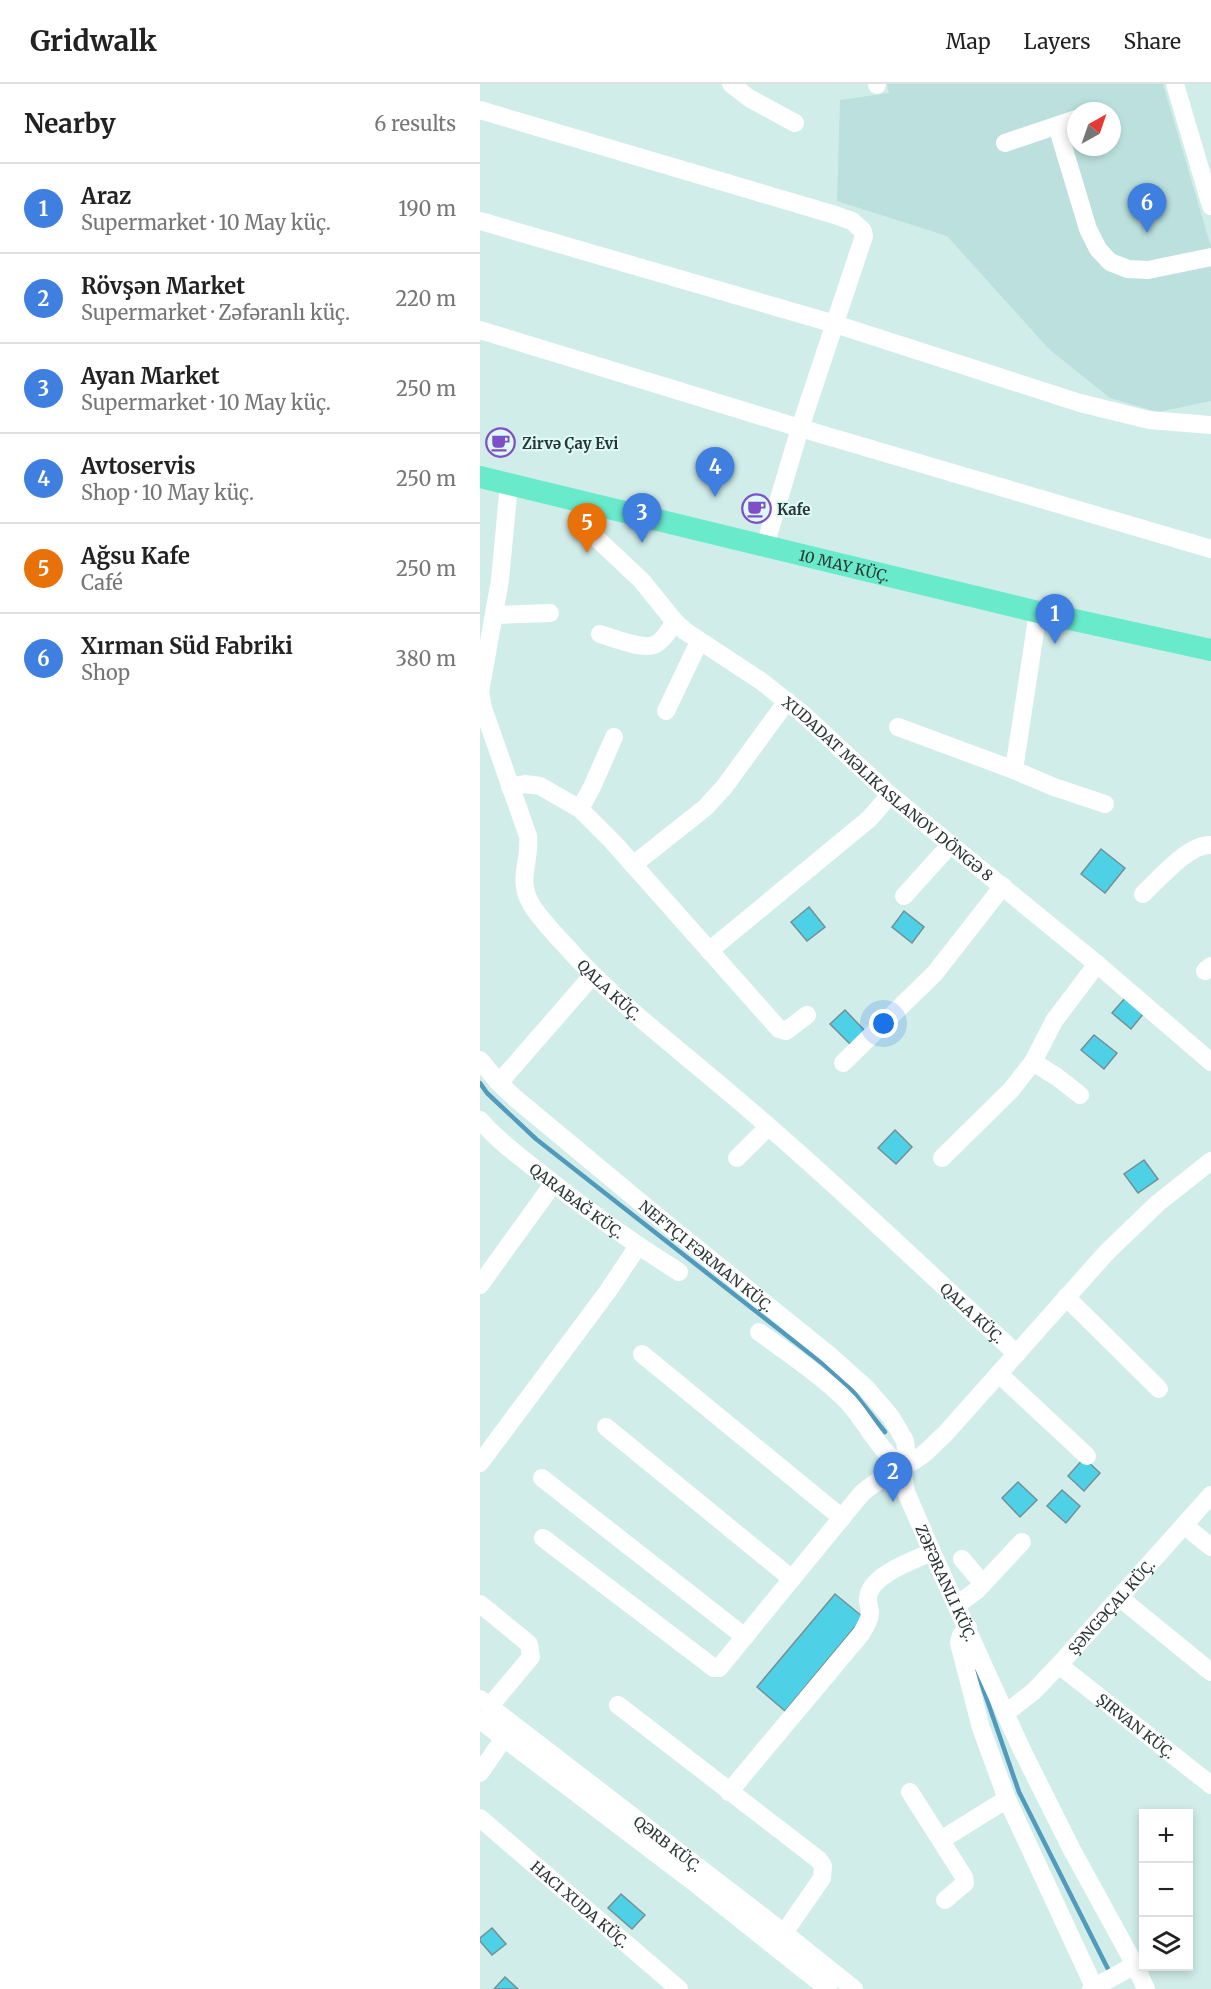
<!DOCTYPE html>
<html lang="en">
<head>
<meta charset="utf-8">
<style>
  :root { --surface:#fff; --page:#f2f2f2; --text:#222; --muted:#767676; --line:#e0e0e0; --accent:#7e4fc7 }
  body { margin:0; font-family:Merriweather,serif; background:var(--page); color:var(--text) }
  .controls { position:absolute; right:18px; bottom:18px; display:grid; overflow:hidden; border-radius:0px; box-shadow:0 3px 9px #0003 }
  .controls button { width:54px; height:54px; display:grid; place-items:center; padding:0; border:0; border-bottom:2px solid var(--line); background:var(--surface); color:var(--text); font:30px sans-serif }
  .compass { position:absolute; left:587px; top:18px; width:54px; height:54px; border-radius:50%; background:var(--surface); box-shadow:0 3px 9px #0003; rotate:40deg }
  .you { position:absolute; left:404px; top:940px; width:21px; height:21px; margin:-15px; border:4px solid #fff; border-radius:50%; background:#1a73e8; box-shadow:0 0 0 9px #1a73e833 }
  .badge { display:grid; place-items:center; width:39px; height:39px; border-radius:50%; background:var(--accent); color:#fff; font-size:20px; font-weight:700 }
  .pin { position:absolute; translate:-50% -50px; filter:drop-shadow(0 2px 3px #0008) }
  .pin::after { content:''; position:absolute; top:32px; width:21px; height:18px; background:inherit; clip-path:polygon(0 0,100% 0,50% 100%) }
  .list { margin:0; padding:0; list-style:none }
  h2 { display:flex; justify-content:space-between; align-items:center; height:78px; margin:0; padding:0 24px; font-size:26px }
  h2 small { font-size:20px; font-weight:400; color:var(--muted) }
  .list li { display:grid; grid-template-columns:39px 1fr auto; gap:18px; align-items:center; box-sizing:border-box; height:90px; padding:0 24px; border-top:2px solid var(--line) }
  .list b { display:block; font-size:22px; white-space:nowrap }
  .list p { margin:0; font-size:20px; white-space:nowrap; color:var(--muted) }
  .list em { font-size:20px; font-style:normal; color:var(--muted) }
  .icon { flex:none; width:33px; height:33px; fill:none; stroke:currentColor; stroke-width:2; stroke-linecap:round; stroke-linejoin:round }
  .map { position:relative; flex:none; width:731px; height:1905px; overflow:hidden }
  header { display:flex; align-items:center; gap:36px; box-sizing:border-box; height:84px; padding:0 30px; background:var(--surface); border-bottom:2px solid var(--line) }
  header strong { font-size:28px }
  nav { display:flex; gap:33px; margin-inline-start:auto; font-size:21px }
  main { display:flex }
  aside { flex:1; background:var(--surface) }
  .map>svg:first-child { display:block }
</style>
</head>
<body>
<header>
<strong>Gridwalk</strong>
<nav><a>Map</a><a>Layers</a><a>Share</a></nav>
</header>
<main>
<aside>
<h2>Nearby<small>6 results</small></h2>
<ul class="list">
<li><span class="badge" style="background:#3f7fe0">1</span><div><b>Araz</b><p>Supermarket · 10 May küç.</p></div><em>190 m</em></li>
<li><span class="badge" style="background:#3f7fe0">2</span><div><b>Rövşən Market</b><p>Supermarket · Zəfəranlı küç.</p></div><em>220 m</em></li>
<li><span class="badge" style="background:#3f7fe0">3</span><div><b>Ayan Market</b><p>Supermarket · 10 May küç.</p></div><em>250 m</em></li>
<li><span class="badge" style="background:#3f7fe0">4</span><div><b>Avtoservis</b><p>Shop · 10 May küç.</p></div><em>250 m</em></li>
<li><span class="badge" style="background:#e8710a">5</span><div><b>Ağsu Kafe</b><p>Café</p></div><em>250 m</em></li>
<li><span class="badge" style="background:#3f7fe0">6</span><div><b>Xırman Süd Fabriki</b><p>Shop</p></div><em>380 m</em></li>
</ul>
</aside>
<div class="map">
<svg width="731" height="1905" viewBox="0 0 731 1905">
  <rect width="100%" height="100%" fill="#d0edea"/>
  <path fill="#bbe0dd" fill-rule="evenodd" d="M407 0H683L731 163V317L678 328 630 314 569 265 467 152 357 117 360 16 409 9ZM596 27H632V63H596Z"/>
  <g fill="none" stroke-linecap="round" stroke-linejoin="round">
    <path stroke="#519abc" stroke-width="4.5" d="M0 999 7 1009 56 1055 343 1280 371 1305 405 1348
      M497 1587 539 1708 630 1889"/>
  </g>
  <path fill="#4ed1e7" stroke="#758f94" stroke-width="1.5" d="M621 765 645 784 625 809 601 790Z
    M329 823 345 843 327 857 311 838Z
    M424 827 444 843 432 859 412 843Z
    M645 914 664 929 651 945 632 929Z
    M365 926 386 948 372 962 350 940Z
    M614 951 637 969 624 985 601 966Z
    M415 1046 432 1063 416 1080 398 1064Z
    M664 1076 678 1095 658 1109 644 1090Z
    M604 1374 620 1389 604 1407 588 1392Z
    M538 1398 557 1416 540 1433 522 1414Z
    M582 1406 600 1422 586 1439 567 1422Z
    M355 1510 383 1533 305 1627 277 1603Z
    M141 1810 165 1831 152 1845 128 1824Z
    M12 1844 26 1860 12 1871 0 1857V1854Z
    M25 1893 38 1905H14Z"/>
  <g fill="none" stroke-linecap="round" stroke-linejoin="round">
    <g stroke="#fff" stroke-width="18">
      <path d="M251 0 269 14 315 39"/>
      <path d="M397 0V1"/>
      <path d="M695 0 731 122"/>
      <path d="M0 26 355 131 372 137 383 147 384 152 320 344 285 462"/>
      <path d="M577 42 608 145 618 165 630 178 648 185 668 186 731 173"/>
      <path d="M525 59 596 35"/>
      <path d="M0 137 355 240 600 319 669 336 731 341"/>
      <path d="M0 246 320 344 731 465"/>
      <path id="s1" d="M29 400 20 496 0 608 3 624 48 752C51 776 37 794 50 818 58 833 72 847 84 860 134 917 195 962 252 1011 350 1094 442 1183 537 1270"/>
      <path id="s2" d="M108 420 106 442 110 448 162 497 195 538 205 547 281 597 324 631 410 711 617 880 731 978"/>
      <path d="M15 531 70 529"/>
      <path d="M120 550C133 554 165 567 176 560 184 556 190 544 195 538"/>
      <path d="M186 627 219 558"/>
      <path d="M418 643 534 686 574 703 625 720"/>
      <path d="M534 686 558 528"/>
      <path d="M30 703 45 700 60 702 100 725 133 758 299 945 306 947 327 931"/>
      <path d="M100 725 112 703 134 653"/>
      <path d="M153 781 226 723 245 702 307 617"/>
      <path d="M663 810C678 796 709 759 731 761"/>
      <path d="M424 812 471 760"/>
      <path d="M229 867 389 735 410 711"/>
      <path d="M725 887 731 882"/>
      <path id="s3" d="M0 976 19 999 35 1014 178 1133 348 1270 386 1304 411 1333 425 1357 426 1365 423 1392 426 1408 452 1468 541 1664 592 1766 655 1881 666 1905"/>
      <path d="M553 978 577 993 600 1011"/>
      <path d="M363 979 455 889 523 802"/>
      <path d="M19 999 112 892"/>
      <path id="s4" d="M0 1036C16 1055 39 1072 59 1088 104 1124 151 1158 199 1188"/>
      <path d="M257 1074 288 1043"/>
      <path d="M462 1074 531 1006 553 978 574 937 617 880"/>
      <path d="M0 1201 73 1100"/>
      <path d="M586 1213 679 1305"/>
      <path d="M279 1248C309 1270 341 1291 367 1317 386 1337 400 1370 424 1383"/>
      <path d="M162 1270 362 1434"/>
      <path d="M519 1290 607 1372"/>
      <path d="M126 1343 312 1495"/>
      <path d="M0 1379 128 1207 158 1162"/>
      <path d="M62 1394 265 1553"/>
      <path d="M704 1441 731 1463"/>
      <path d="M63 1454 234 1584H239L382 1409C399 1394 418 1387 437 1375 448 1368 456 1358 465 1350L627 1168 678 1119 731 1077"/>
      <path d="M482 1475 503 1500"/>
      <path d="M640 1514 731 1588"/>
      <path d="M0 1520 49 1560 51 1573 10 1622"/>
      <path d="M477 1521 497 1506 542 1458"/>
      <path d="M488 1543 481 1551 479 1559 501 1644 527 1715 615 1905"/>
      <path id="s5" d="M579 1581 731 1701"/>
      <path id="s6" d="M0 1615 304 1849 374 1905"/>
      <path d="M138 1621 339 1776 343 1782 342 1794 304 1849"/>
      <path id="s7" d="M526 1629 553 1608 579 1581 731 1411"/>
      <path d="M0 1636 211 1796 348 1905"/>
      <path d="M0 1689 24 1654"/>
      <path d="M249 1708 381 1550C385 1543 390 1536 390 1528 390 1523 387 1518 388 1514 390 1491 434 1476 452 1468"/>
      <path d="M430 1708 484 1793 485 1799 465 1816"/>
      <path id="s8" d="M0 1734 199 1905"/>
      <path d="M461 1756 527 1715"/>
      <path d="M611 1905 655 1881"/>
    </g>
    <path stroke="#69eaca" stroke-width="22" id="s9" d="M0 393 558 528 731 566"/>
  </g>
  <defs>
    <symbol id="cafe-ring" viewBox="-11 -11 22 22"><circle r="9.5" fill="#ddfaf7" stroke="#7e4fc7" stroke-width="1.5"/><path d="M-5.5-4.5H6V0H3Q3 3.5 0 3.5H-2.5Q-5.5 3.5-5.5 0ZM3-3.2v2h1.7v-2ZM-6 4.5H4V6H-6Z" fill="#7e4fc7"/></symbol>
  </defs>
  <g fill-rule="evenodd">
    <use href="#cafe-ring" x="4" y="342" width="33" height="33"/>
    <use href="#cafe-ring" x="260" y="408" width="33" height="33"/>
  </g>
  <g text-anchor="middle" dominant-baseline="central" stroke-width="4.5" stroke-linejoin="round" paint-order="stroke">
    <g font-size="15" font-weight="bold" fill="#2a3534" stroke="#ddfaf7" text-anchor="start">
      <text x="42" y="359">Zirvə Çay Evi</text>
      <text x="297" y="425">Kafe</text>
    </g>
    <g font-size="15" fill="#2a3534" stroke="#ddfaf7">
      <text stroke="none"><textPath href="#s9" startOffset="375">10 MAY KÜÇ.</textPath></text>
      <text stroke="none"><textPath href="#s2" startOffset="424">XUDADAT MƏLIKASLANOV DÖNGƏ 8</textPath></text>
      <text stroke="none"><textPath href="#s1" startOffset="548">QALA KÜÇ.</textPath></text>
      <text stroke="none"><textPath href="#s4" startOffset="126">QARABAĞ KÜÇ.</textPath></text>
      <text stroke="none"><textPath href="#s3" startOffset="300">NEFTÇI FƏRMAN KÜÇ.</textPath></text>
      <text stroke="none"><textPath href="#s1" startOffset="1034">QALA KÜÇ.</textPath></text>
      <text stroke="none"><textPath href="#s3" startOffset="724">ZƏFƏRANLI KÜÇ.</textPath></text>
      <text stroke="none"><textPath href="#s7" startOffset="150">ŞƏNGƏÇAL KÜÇ.</textPath></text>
      <text stroke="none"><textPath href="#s5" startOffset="98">ŞIRVAN KÜÇ.</textPath></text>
      <text stroke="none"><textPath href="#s6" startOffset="237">QƏRB KÜÇ.</textPath></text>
      <text stroke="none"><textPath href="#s8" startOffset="132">HACI XUDA KÜÇ.</textPath></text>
    </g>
  </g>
</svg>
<div class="controls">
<button>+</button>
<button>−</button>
<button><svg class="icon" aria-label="layers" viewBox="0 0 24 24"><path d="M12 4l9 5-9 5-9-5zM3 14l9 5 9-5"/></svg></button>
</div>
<svg class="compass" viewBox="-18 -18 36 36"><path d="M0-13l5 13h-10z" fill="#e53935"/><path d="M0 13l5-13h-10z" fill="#767676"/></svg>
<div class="you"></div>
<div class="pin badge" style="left:575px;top:560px;background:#3f7fe0">1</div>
<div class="pin badge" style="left:413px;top:1418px;background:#3f7fe0">2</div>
<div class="pin badge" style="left:162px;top:459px;background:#3f7fe0">3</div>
<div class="pin badge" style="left:235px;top:413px;background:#3f7fe0">4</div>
<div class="pin badge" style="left:107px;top:469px;background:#e8710a">5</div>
<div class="pin badge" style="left:667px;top:149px;background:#3f7fe0">6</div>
</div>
</main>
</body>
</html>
